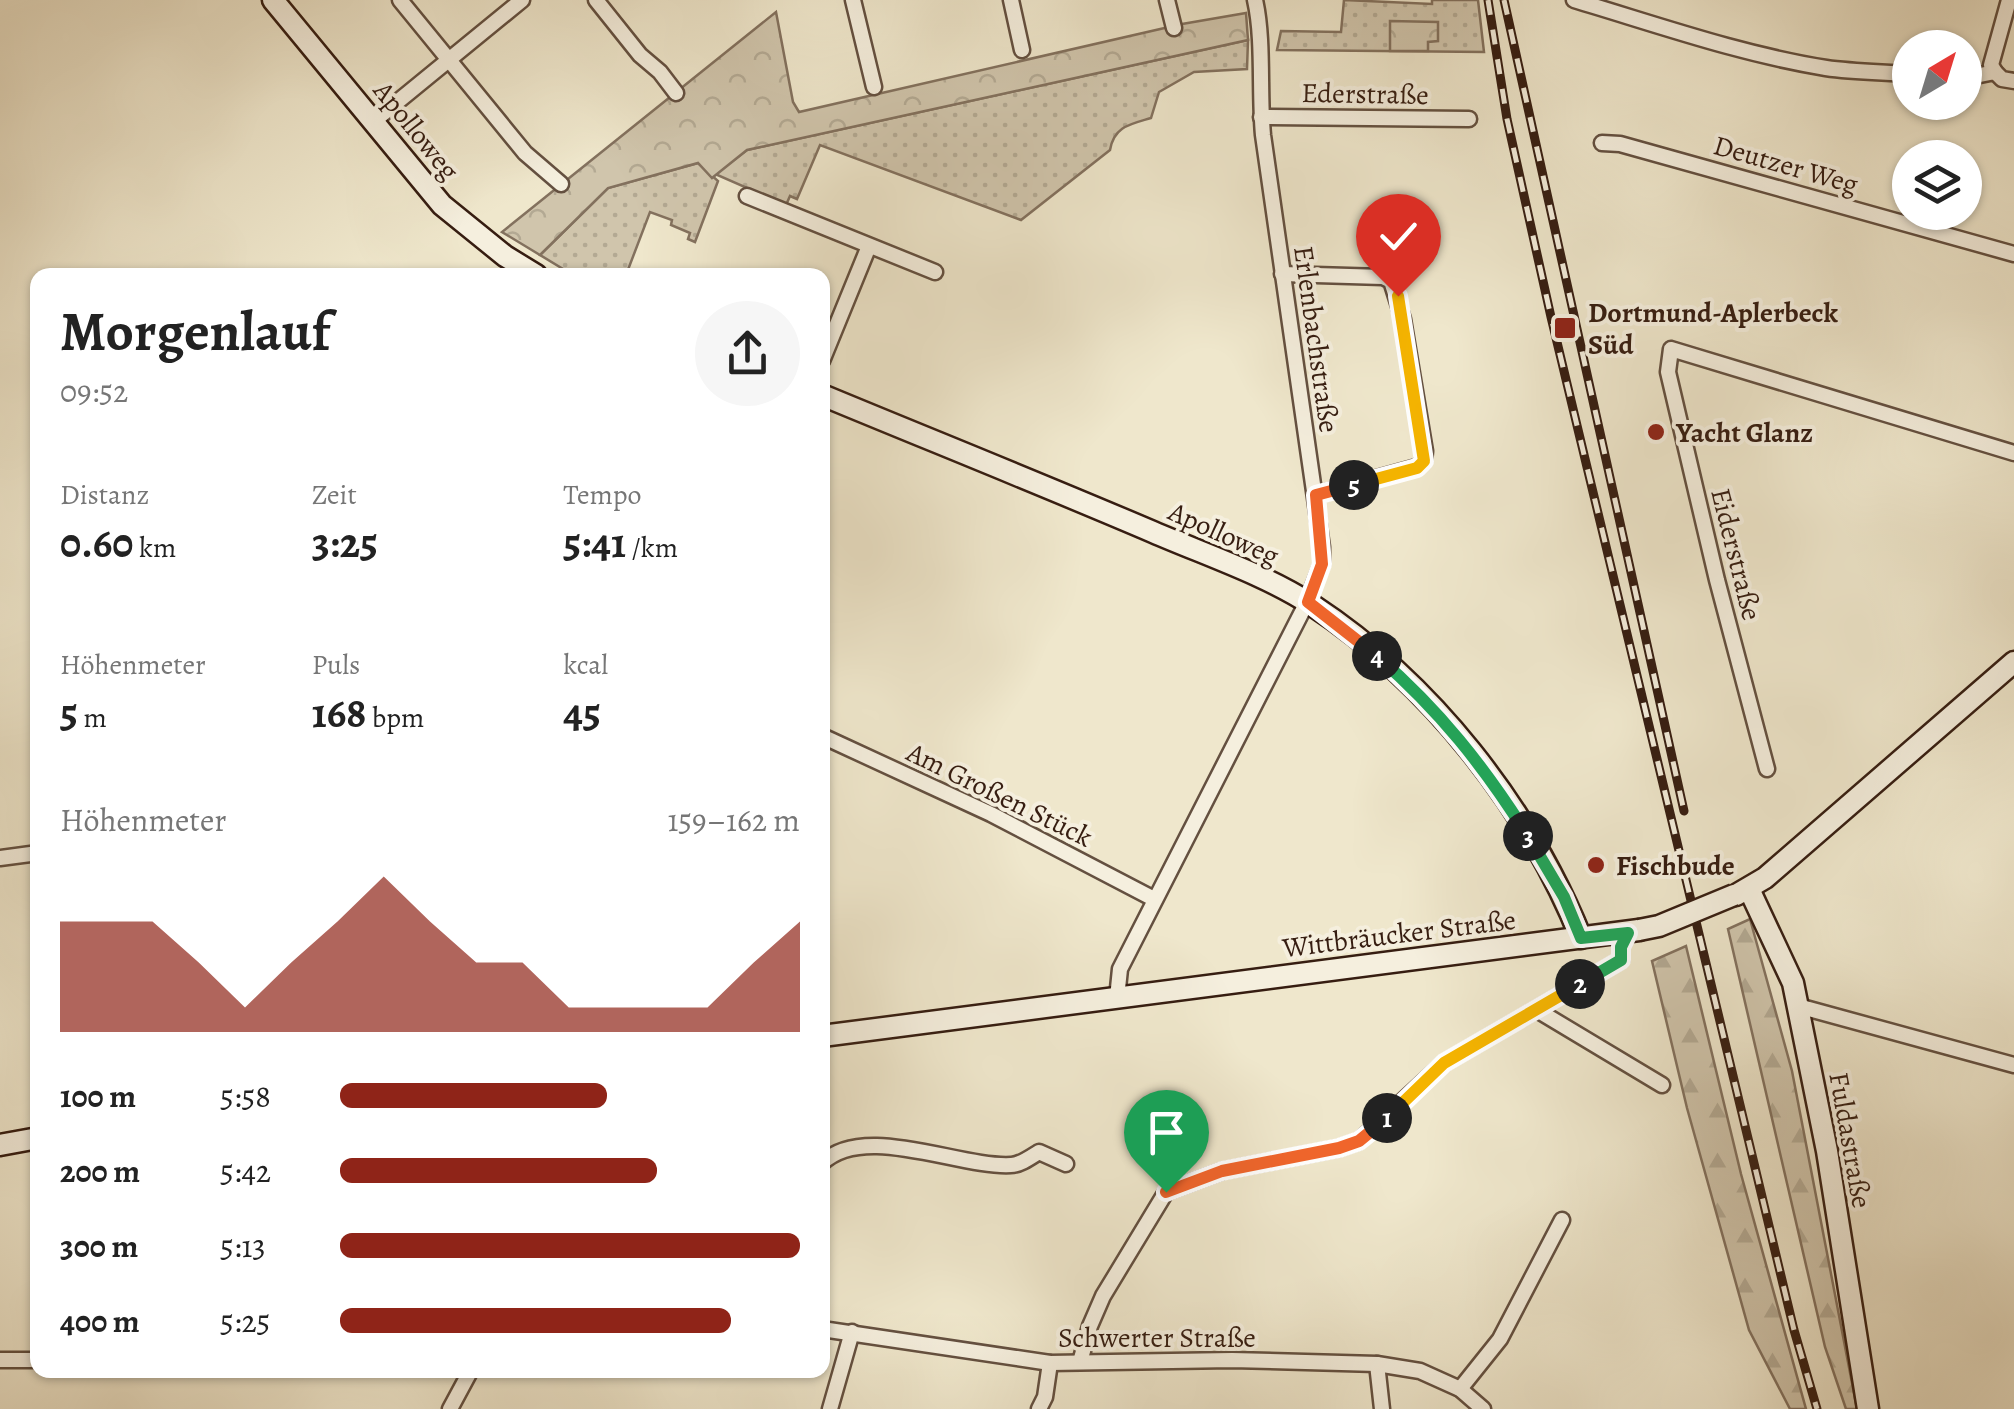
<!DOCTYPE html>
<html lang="de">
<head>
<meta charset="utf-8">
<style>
  body { margin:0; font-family:Alegreya,serif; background:#f6f6f6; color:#222; height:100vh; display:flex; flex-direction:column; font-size:38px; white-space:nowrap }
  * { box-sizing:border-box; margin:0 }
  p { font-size:32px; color:#767676 }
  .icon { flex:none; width:55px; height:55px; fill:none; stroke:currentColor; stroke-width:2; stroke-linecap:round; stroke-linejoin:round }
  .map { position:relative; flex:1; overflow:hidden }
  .panel { position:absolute; left:30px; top:268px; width:800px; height:1110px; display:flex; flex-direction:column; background:#fff; border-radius:20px; box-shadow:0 2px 8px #0004 }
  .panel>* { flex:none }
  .needle { width:65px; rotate:38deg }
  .tools { position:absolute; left:1892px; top:30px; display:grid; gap:20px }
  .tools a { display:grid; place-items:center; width:90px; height:90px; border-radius:50%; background:#fff; box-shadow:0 2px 8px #0004; font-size:50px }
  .pin { position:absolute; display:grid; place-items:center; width:85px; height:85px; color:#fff; margin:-102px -42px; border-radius:50% 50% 50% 0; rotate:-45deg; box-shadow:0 0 10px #0007 }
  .pin .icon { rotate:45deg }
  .km { position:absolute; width:50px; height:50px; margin:-25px; border-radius:50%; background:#222; color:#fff; font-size:28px; line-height:50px; text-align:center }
  .round { display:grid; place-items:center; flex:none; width:105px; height:105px; border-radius:52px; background:#f6f6f6 }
  .summary { display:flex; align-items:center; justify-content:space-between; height:170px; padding:0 30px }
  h1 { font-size:55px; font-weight:600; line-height:75px }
  .figures { display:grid; grid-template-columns:repeat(3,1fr); gap:15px; height:170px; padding:10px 30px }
  .figures div { display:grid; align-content:center }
  .figures b { font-size:42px; font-weight:600 }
  .figures small { font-size:28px; font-weight:400 }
  .figures p { font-size:28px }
  .chart { height:280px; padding:20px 30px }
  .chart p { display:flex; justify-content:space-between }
  .chart svg { width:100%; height:180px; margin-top:10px; fill:#8f2418; opacity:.7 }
  ul { padding:0 30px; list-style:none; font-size:32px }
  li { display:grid; grid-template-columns:160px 120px 1fr; align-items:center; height:75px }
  li i { height:25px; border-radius:12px; background:#8f2418 }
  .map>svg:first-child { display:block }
  .grass { fill:url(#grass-dots); stroke:#83715e; stroke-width:2.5 }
  .forest { fill:url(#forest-firs); stroke:#83715e; stroke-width:2.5 }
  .park { fill:url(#park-crowns); stroke:#83715e; stroke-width:2.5 }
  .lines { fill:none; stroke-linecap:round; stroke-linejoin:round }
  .street-casing { stroke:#645040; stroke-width:19 }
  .secondary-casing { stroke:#361d11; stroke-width:25 }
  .street { stroke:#f5efde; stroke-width:14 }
  .secondary { stroke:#f5efde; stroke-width:20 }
  .rail-casing { stroke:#361d11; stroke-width:9 }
  .rail { stroke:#f5efde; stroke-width:5; stroke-dasharray:15; stroke-linecap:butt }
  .secondary-bridge-casing { stroke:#361d11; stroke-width:25; stroke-linecap:butt }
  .secondary-bridge { stroke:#f5efde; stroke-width:20 }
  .split-1-casing { stroke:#fff; stroke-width:20 }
  .split-2-casing { stroke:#fff; stroke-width:20 }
  .split-3-casing { stroke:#fff; stroke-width:20 }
  .split-4-casing { stroke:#fff; stroke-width:20 }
  .split-5-casing { stroke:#fff; stroke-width:20 }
  .split-6-casing { stroke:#fff; stroke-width:20 }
  .split-1 { stroke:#f0652b; stroke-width:12 }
  .split-2 { stroke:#f5b400; stroke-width:12 }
  .split-3 { stroke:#22a559; stroke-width:12 }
  .split-4 { stroke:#22a559; stroke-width:12 }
  .split-5 { stroke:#f0652b; stroke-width:12 }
  .split-6 { stroke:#f5b400; stroke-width:12 }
  .poi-dot { fill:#8f2418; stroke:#f5efde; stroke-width:4 }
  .labels { text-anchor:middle; stroke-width:8; stroke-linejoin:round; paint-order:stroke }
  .street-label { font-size:28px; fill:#361d11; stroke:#f5efde }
  .poi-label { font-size:28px; font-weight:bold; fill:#361d11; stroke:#f5efde; text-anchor:start }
</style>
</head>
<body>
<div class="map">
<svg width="2014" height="1409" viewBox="0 0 2014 1409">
  <defs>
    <pattern id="grass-dots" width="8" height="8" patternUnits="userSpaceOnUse" patternTransform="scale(2.5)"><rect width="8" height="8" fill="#d0c5ac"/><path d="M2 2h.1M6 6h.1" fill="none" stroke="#b3a993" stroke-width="1.8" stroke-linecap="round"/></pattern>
    <pattern id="forest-firs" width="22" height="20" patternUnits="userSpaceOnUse" patternTransform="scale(2.5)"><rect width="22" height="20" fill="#d0c5ac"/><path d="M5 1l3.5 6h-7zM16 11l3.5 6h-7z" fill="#b3a993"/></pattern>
    <pattern id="park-crowns" width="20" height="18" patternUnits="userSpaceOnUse" patternTransform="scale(2.5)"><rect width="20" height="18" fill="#d0c5ac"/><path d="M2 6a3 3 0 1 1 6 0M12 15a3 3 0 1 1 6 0" fill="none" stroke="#b3a993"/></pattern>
  </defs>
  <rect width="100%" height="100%" fill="#efe7cc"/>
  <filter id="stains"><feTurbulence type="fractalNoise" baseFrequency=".002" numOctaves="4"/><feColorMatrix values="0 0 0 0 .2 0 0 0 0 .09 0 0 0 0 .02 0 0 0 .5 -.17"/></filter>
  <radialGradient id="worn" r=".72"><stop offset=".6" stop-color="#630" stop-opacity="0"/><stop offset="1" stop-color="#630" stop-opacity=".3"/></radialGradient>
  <g class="grass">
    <polygon points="1344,0 1432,4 1432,0 1478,0 1484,52 1277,50 1281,31 1341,32"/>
    <path d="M1248,40L1247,69L1194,72L1159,92L1151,118C1131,124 1114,126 1110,150L1021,220L820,145L797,199L790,196L786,205L715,174L747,150Z"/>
    <polygon points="698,163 718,181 695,242 688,239 690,233 671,225 672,220 650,212 626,275 573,275 540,255 608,188"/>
  </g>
  <g class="forest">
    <polygon points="1750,919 1792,1071 1857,1409 1846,1409 1825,1347 1728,929"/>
    <polygon points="1686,946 1741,1174 1806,1409 1790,1409 1749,1330 1687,1108 1652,961"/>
  </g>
  <g class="park">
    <polygon points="776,12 793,102 799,112 1182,24 1246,13 1248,40 747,150 712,178 698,163 608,188 540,255 502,232"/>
    <polygon points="1390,21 1438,22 1438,41 1428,42 1428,51 1390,51"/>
  </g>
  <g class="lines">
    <g class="street-casing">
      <g id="street">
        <polyline points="400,0 525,153 561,184"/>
        <polyline points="596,0 640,55 660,72 676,93"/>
        <polyline points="853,0 874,87"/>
        <polyline points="1011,0 1022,50"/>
        <polyline points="1167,0 1174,28"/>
        <path d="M1574,0C1658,25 1740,54 1826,68C1853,72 1882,72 1910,74"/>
        <polyline points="1995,72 1991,65 2009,0"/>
        <polyline points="1965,78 1995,72 2002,79 2014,81"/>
        <polyline points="1261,117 1469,119"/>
        <polyline points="374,121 522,0"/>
        <polyline points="1602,143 1620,144 2014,254"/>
        <polyline points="747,196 935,272"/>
        <polyline points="1282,274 1383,277 1391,281 1403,319 1425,451 1424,461 1417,467 1316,495"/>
        <polyline points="822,361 869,246"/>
        <polyline points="822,736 991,814 1154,899"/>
        <polyline points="1767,769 1717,580 1668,372 1671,349 2014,453"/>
        <polyline points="0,858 38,853"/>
        <path d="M1117,998L1120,969L1307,602L1322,564V547L1263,135C1259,92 1264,40 1255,0"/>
        <polyline points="1798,1006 2014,1065"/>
        <polyline points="1537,1010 1662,1085"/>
        <path d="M822,1163C864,1122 959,1168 1011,1165C1020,1165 1031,1157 1039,1152L1066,1164"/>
        <polyline points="822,1329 1050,1363 1232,1360 1377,1364 1420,1371 1460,1389 1483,1409"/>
        <polyline points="0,1360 38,1360"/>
        <polyline points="1080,1362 1090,1326 1103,1296 1166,1192 1222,1171 1339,1148 1359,1141 1444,1063 1621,960 1621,947 1627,933"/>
        <polyline points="1377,1364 1382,1409"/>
        <polyline points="1460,1389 1500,1339 1562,1220"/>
        <polyline points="450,1409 471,1370"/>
        <polyline points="830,1409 852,1332"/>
        <polyline points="1039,1409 1045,1397 1050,1363"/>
      </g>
    </g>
    <g class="secondary-casing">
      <g id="secondary">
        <polyline points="273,0 442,205 505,256 536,275"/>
        <path d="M822,395C933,441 1043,485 1153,532C1206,555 1264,574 1312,605C1431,683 1528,807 1581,938"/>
        <polyline points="1749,889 1793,983 1827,1151 1868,1409"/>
        <polyline points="1736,895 1765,878 2014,662"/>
        <polyline points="822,1036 1639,930"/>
        <polyline points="0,1145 38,1138"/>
      </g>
    </g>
    <use href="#street" class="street"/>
    <use href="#secondary" class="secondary"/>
    <g class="rail-casing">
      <g id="rail">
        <polyline points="1488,0 1507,119 1551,317 1794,1330 1817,1409"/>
        <polyline points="1504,0 1684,811"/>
      </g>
    </g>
    <use href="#rail" class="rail"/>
    <g class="secondary-bridge-casing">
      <polyline id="secondary-bridge" points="1639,930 1659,926 1734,895"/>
    </g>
    <use href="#secondary-bridge" class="secondary-bridge"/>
  </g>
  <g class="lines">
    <g class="split-1-casing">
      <polyline id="split-1" points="1166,1192 1222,1171 1339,1148 1359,1141 1387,1118"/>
    </g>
    <g class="split-2-casing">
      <polyline id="split-2" points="1387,1118 1444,1063 1580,984"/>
    </g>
    <g class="split-3-casing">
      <polyline id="split-3" points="1528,836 1564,897 1581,938 1628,933 1621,947 1621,960 1580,984"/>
    </g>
    <g class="split-4-casing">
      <path id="split-4" d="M1377,656C1440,711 1483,765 1528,836"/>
    </g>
    <g class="split-5-casing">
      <polyline id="split-5" points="1354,485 1316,495 1322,564 1308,602 1377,656"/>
    </g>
    <g class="split-6-casing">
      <polyline id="split-6" points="1354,485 1417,468 1424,461 1398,296"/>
    </g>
    <use href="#split-1" class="split-1"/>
    <use href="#split-2" class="split-2"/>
    <use href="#split-3" class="split-3"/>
    <use href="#split-4" class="split-4"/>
    <use href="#split-5" class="split-5"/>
    <use href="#split-6" class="split-6"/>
  </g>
  <g class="poi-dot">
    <rect x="1553" y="316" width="24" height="24" rx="5"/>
    <circle cx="1656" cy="432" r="10"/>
    <circle cx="1596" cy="865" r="10"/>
  </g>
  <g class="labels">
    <g class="street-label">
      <text transform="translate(1365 93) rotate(1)" y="10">Ederstraße</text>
      <text transform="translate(417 130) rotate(51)" y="10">Apolloweg</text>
      <text transform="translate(1786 164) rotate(16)" y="10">Deutzer Weg</text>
      <text transform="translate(1317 339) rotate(82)" y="10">Erlenbachstraße</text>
      <text transform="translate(1224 533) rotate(24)" y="10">Apolloweg</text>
      <text transform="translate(1737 554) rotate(76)" y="10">Eiderstraße</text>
      <text transform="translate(1000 794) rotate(26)" y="10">Am Großen Stück</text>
      <text transform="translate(1399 933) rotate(-7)" y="10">Wittbräucker Straße</text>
      <text transform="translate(1851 1140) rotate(80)" y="10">Fuldastraße</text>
      <text x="1157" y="1347">Schwerter Straße</text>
    </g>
    <g class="poi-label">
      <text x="1588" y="322">Dortmund-Aplerbeck<tspan x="1588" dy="32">Süd</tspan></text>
      <text x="1676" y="442">Yacht Glanz</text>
      <text x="1616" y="875">Fischbude</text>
    </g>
  </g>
  <rect width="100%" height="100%" filter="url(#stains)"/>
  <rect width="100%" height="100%" fill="url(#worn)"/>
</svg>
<div class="tools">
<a><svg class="needle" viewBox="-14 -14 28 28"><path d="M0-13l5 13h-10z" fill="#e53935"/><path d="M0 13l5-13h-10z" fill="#767676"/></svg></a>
<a><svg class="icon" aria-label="layers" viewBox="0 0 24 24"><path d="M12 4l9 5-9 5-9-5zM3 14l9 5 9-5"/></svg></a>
</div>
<div class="pin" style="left:1166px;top:1192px;background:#1e9e55"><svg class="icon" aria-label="arrive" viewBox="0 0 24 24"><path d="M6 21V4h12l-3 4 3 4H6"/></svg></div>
<div class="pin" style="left:1398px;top:296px;background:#d93025"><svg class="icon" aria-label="check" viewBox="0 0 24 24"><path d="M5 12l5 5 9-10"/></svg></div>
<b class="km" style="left:1387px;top:1118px">1</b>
<b class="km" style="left:1580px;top:984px">2</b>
<b class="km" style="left:1528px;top:836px">3</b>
<b class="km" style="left:1377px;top:656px">4</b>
<b class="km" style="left:1354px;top:485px">5</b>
<section class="panel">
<div class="summary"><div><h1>Morgenlauf</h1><p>09:52</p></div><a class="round"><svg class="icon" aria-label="share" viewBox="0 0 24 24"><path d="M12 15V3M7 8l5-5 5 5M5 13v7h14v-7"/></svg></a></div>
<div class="figures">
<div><p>Distanz</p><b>0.60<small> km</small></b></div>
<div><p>Zeit</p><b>3:25</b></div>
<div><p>Tempo</p><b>5:41<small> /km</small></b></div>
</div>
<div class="figures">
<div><p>Höhenmeter</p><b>5<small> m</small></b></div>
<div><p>Puls</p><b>168<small> bpm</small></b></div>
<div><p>kcal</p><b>45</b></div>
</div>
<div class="chart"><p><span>Höhenmeter</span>159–162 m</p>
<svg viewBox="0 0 160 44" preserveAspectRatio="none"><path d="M0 44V17L10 17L20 17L30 27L40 38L50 27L60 17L70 6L80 17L90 27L100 27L110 38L120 38L130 38L140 38L150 27L160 17V44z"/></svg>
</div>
<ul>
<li><b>100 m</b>5:58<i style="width:58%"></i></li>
<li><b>200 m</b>5:42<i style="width:69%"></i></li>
<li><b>300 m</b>5:13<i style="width:100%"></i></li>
<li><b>400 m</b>5:25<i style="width:85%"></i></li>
</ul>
</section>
</div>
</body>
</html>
